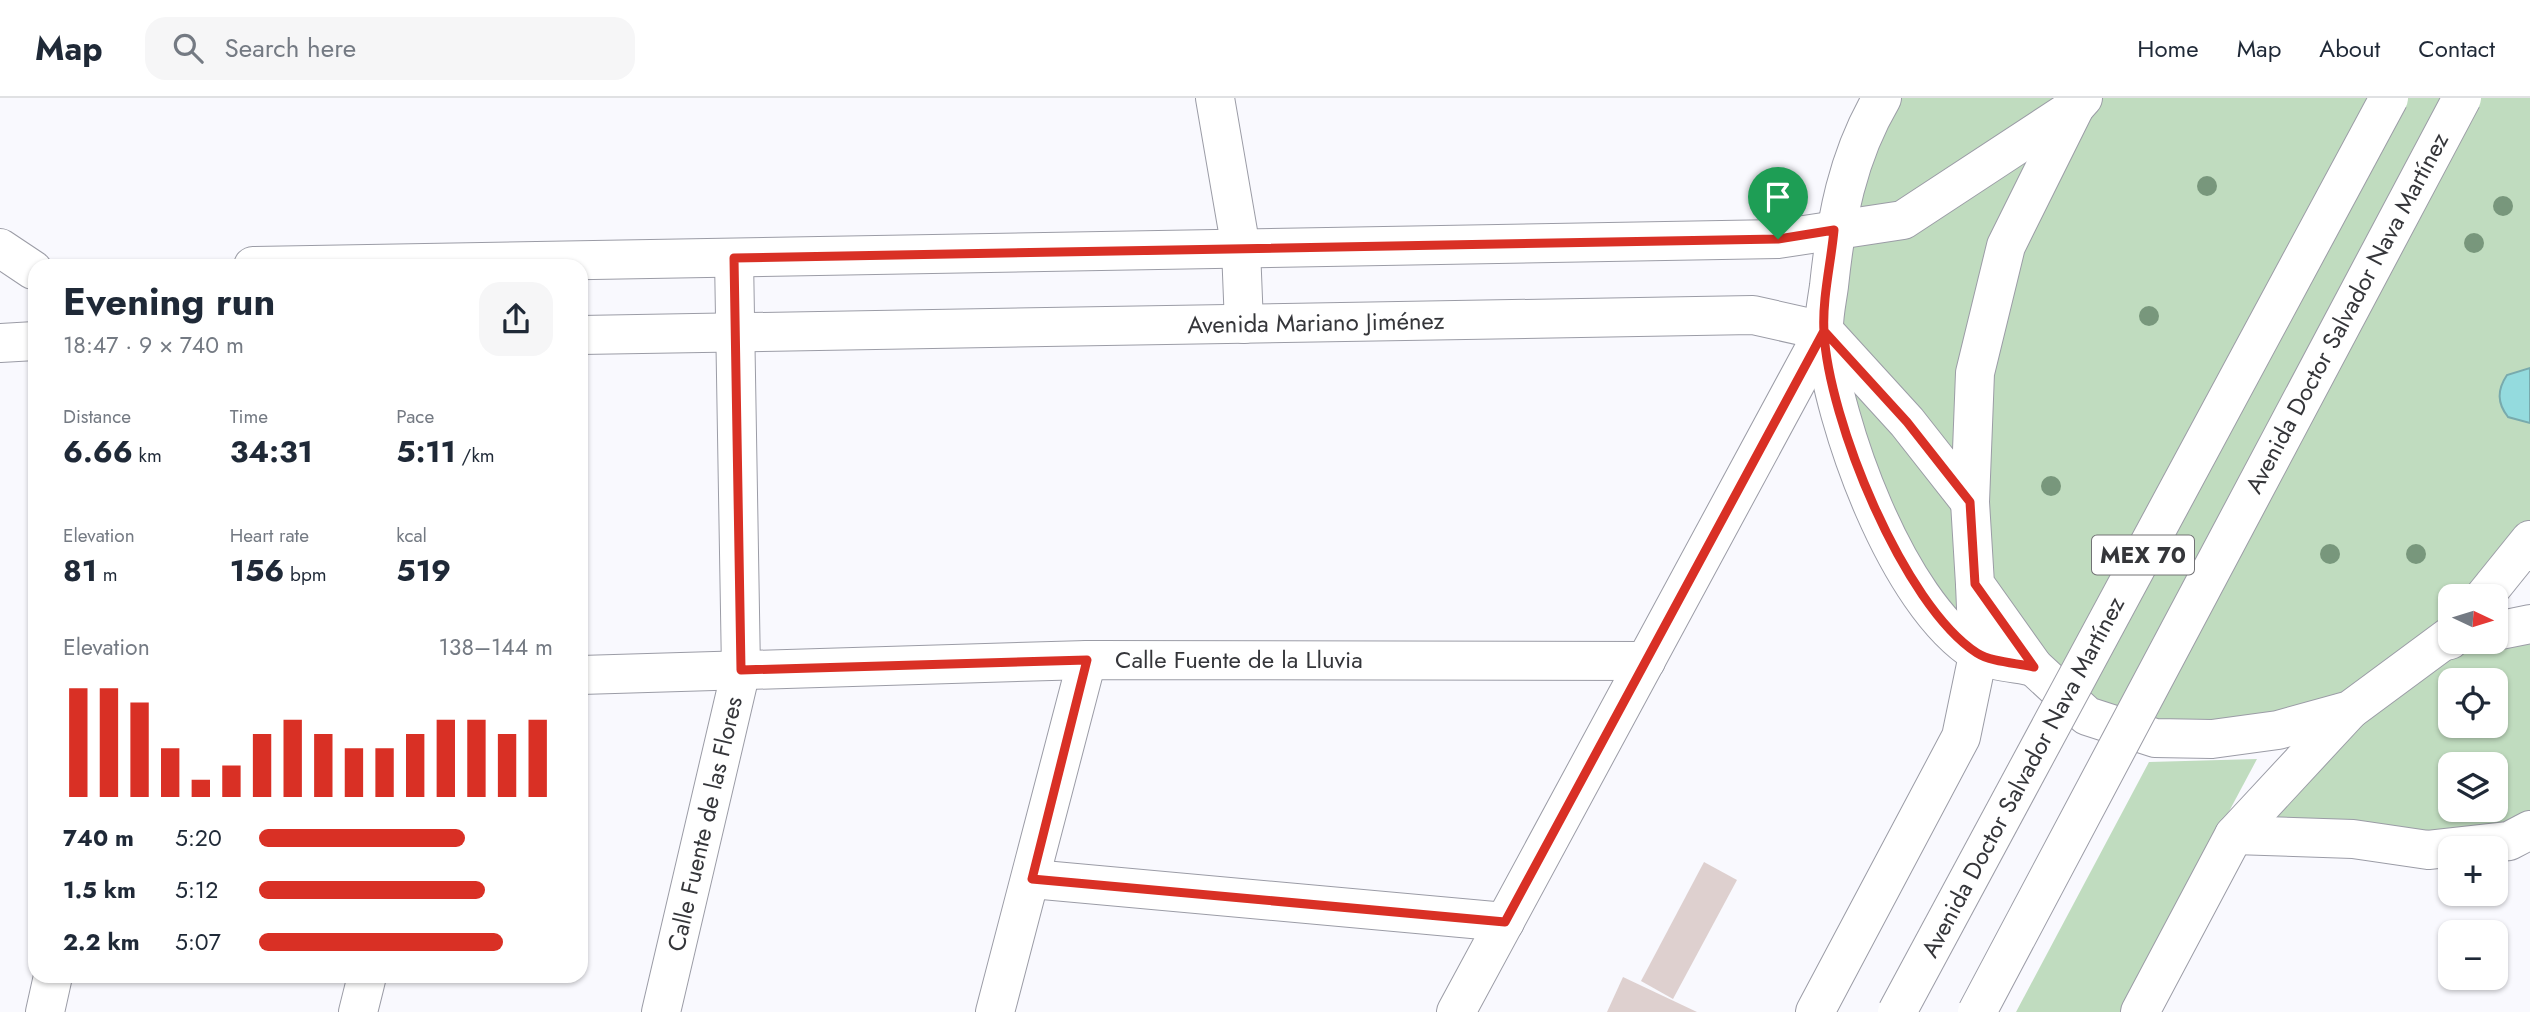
<!DOCTYPE html>
<html lang="en">
<head>
<meta charset="utf-8">
<style>
  body { margin:0; font-family:Jost,sans-serif; background:#f6f6f7; color:#1f2937; height:100vh; display:flex; flex-direction:column; font-size:26px; white-space:nowrap }
  * { box-sizing:border-box; margin:0 }
  p { font-size:23px; color:#747a83 }
  .icon { flex:none; width:38px; height:38px; fill:none; stroke:currentColor; stroke-width:2; stroke-linecap:round; stroke-linejoin:round }
  .map { position:relative; flex:1; overflow:hidden }
  .sheet { position:absolute; left:28px; top:161px; width:560px; height:724px; display:flex; flex-direction:column; background:#fff; border-radius:21px; box-shadow:0 2px 5px #0004 }
  .sheet>* { flex:none }
  .needle { width:46px; rotate:94deg }
  .tools { position:absolute; left:2438px; top:486px; display:grid; gap:14px }
  .tools a { display:grid; place-items:center; width:70px; height:70px; border-radius:14px; background:#fff; box-shadow:0 2px 5px #0004; font-size:35px }
  .pin { position:absolute; display:grid; place-items:center; width:60px; height:60px; color:#fff; margin:-72px -30px; border-radius:50% 50% 50% 0; rotate:-45deg; box-shadow:0 0 7px #0007 }
  .pin .icon { rotate:45deg }
  .round { display:grid; place-items:center; flex:none; width:74px; height:74px; border-radius:21px; background:#f6f6f7 }
  .headline { display:flex; align-items:center; justify-content:space-between; height:119px; padding:0 35px }
  h1 { font-size:38px; font-weight:700; line-height:52px }
  .figures { display:grid; grid-template-columns:repeat(3,1fr); gap:10px; height:119px; padding:7px 35px }
  .figures div { display:grid; align-content:center }
  .figures b { font-size:30px; font-weight:700 }
  .figures small { font-size:19px; font-weight:400 }
  .figures p { font-size:19px }
  .chart { height:196px; padding:14px 35px }
  .chart p { display:flex; justify-content:space-between }
  .chart svg { width:100%; height:126px; margin-top:7px; stroke:#d93025; stroke-width:6 }
  ul { padding:0 35px; list-style:none; font-size:23px }
  li { display:grid; grid-template-columns:112px 84px 1fr; align-items:center; height:52px }
  li i { height:18px; border-radius:9px; background:#d93025 }
  header { display:flex; align-items:center; gap:42px; box-sizing:border-box; height:98px; padding:0 35px; background:#fff; border-bottom:2px solid #e0e1e3 }
  header strong { font-size:33px }
  nav { display:flex; gap:38px; margin-inline-start:auto; font-size:24px }
  .search { width:490px; height:63px; background:#f6f6f7; display:flex; align-items:center; gap:18px; box-sizing:border-box; padding:0 24px; border-radius:21px; color:#747a83; font-size:26px }
  .map>svg:first-child { display:block }
  .green { fill:#c0dcbf; fill-rule:evenodd }
  .water { fill:#94dbde; stroke:#78aaad; stroke-width:2 }
  .building { fill:#ded0cf }
  .lines { fill:none; stroke-linecap:round; stroke-linejoin:round }
  .minor-casing { stroke:#9b9ca6; stroke-width:40 }
  .tertiary-casing { stroke:#9b9ca6; stroke-width:40 }
  .secondary-casing { stroke:#9b9ca6; stroke-width:40 }
  .primary-casing { stroke:#9b9ca6; stroke-width:40 }
  .minor { stroke:#fff; stroke-width:38 }
  .tertiary { stroke:#fff; stroke-width:38 }
  .secondary { stroke:#fff; stroke-width:38 }
  .primary { stroke:#fff; stroke-width:38 }
  .motorway-bridge-casing { stroke:#9b9ca6; stroke-width:40; stroke-linecap:butt }
  .motorway-bridge { stroke:#fff; stroke-width:38 }
  .tree { fill:#78977c }
  .route-casing { stroke:#fff; stroke-width:14 }
  .route { stroke:#d93025; stroke-width:9 }
  .labels { text-anchor:middle; stroke-width:5; stroke-linejoin:round; paint-order:stroke }
  .shield { fill:#fff; stroke:#727275; stroke-width:2 }
  .shield-label { font-size:23px; font-weight:bold; fill:#35363a }
  .street-label { font-size:24px; fill:#35363a; stroke:#fff }
</style>
</head>
<body>
<header>
<strong>Map</strong>
<div class="search"><svg class="icon" aria-label="search" viewBox="0 0 24 24"><circle cx="10" cy="10" r="6"/><path d="M15 15l6 6"/></svg>Search here</div>
<nav><a>Home</a><a>Map</a><a>About</a><a>Contact</a></nav>
</header>
<div class="map">
<svg width="2530" height="914" viewBox="0 0 2530 914">
  <rect width="100%" height="100%" fill="#f9f9fe"/>
  <g class="green">
    <polygon points="1882,0 2080,0 1975,275 1978,557 1938,521 1841,324 1834,132"/>
    <path d="M2087,0H2530V439L2482,499H2450V544H2496L2530,527V732L2234,737L2349,612L2278,631L2088,617L1977,485L1972,404L2008,147ZM2450,583H2496V628H2450ZM2450,667H2496V712H2450Z"/>
    <polygon points="2257,661 2122,914 2016,914 2149,664"/>
  </g>
  <path class="water" d="M2530,270V325L2508,319C2497,305 2497,292 2507,277Z"/>
  <g class="building">
    <polygon points="1704,764 1737,782 1673,901 1641,883"/>
    <polygon points="1623,879 1697,914 1607,914"/>
  </g>
  <g class="lines">
    <g class="minor-casing">
      <g id="minor">
        <polyline points="1215,0 1241,151 1244,226"/>
        <path d="M1882,0C1847,59 1836,121 1829,188C1827,203 1823,220 1824,235C1833,326 1897,505 1977,555C1991,564 2017,565 2034,569"/>
        <polyline points="581,577 1087,562 1646,563"/>
        <polyline points="2234,737 2353,741 2428,752 2509,743 2530,732"/>
        <polyline points="1032,781 1505,824"/>
        <polyline points="45,914 53,878"/>
        <polyline points="358,914 367,878"/>
        <polyline points="661,914 741,572 734,160"/>
        <polyline points="995,914 1087,562"/>
        <polyline points="1456,914 1824,233"/>
      </g>
    </g>
    <g class="tertiary-casing">
      <g id="tertiary">
        <polyline points="0,150 33,172"/>
        <polyline points="253,168 1778,141 1903,122 2075,9"/>
        <polyline points="581,237 1753,217 1824,233 1907,324 1970,404"/>
        <polyline points="0,245 35,243"/>
      </g>
    </g>
    <g class="secondary-casing">
      <g id="secondary">
        <polyline points="2083,0 2075,9 2006,148 1975,275 1970,404 1975,486 2034,569 2087,618 2155,640 2212,641 2278,632 2350,612 2450,538"/>
        <polyline points="2484,499 2530,442"/>
        <polyline points="1815,914 1961,639 1978,557 1975,486"/>
        <polyline points="2140,914 2234,737 2350,612"/>
      </g>
    </g>
    <g class="primary-casing">
      <g id="primary">
        <polyline points="2496,533 2530,526"/>
        <polyline points="2445,543 2450,542"/>
      </g>
    </g>
    <use href="#minor" class="minor"/>
    <use href="#tertiary" class="tertiary"/>
    <use href="#secondary" class="secondary"/>
    <use href="#primary" class="primary"/>
    <g class="motorway-bridge-casing">
      <g id="motorway-bridge">
        <polyline points="1897,914 2389,0"/>
        <polyline points="1977,914 2462,0"/>
      </g>
    </g>
    <use href="#motorway-bridge" class="motorway-bridge"/>
  </g>
  <g class="tree">
    <circle cx="2207" cy="88" r="10"/>
    <circle cx="2503" cy="108" r="10"/>
    <circle cx="2474" cy="145" r="10"/>
    <circle cx="2149" cy="218" r="10"/>
    <circle cx="2051" cy="388" r="10"/>
    <circle cx="2330" cy="456" r="10"/>
    <circle cx="2416" cy="456" r="10"/>
  </g>
  <g class="lines">
    <g class="route-casing">
      <path id="route" d="M1778,141L734,160L741,572L1087,562L1032,781L1505,824L1824,233L1907,324L1970,404L1975,486L2034,569C2017,565 1991,564 1977,555C1903,507 1828,320 1824,234C1822,201 1831,165 1834,132L1778,141"/>
    </g>
    <use href="#route" class="route"/>
  </g>
  <g class="labels">
    <rect class="shield" x="2092" y="437.5" width="102" height="39" rx="5"/>
    <g class="shield-label">
      <text x="2143" y="465">MEX 70</text>
    </g>
    <g class="street-label">
      <text transform="translate(2347 215) rotate(-62)" y="8">Avenida Doctor Salvador Nava Martínez</text>
      <text transform="translate(1316 225) rotate(-1)" y="8">Avenida Mariano Jiménez</text>
      <text x="1239" y="570">Calle Fuente de la Lluvia</text>
      <text transform="translate(2023 679) rotate(-62)" y="8">Avenida Doctor Salvador Nava Martínez</text>
      <text transform="translate(705 726) rotate(-77)" y="8">Calle Fuente de las Flores</text>
    </g>
  </g>
</svg>
<div class="tools">
<a><svg class="needle" viewBox="-14 -14 28 28"><path d="M0-13l5 13h-10z" fill="#e53935"/><path d="M0 13l5-13h-10z" fill="#747a83"/></svg></a>
<a><svg class="icon" aria-label="locate" viewBox="0 0 24 24"><circle cx="12" cy="12" r="6"/><path d="M12 2v4M12 18v4M2 12h4M18 12h4"/></svg></a>
<a><svg class="icon" aria-label="layers" viewBox="0 0 24 24"><path d="M12 4l9 5-9 5-9-5zM3 14l9 5 9-5"/></svg></a>
<a>+</a>
<a>−</a>
</div>
<div class="pin" style="left:1778px;top:141px;background:#1e9e55"><svg class="icon" aria-label="arrive" viewBox="0 0 24 24"><path d="M6 21V4h12l-3 4 3 4H6"/></svg></div>
<section class="sheet">
<div class="headline"><div><h1>Evening run</h1><p>18:47 · 9 × 740 m</p></div><a class="round"><svg class="icon" aria-label="share" viewBox="0 0 24 24"><path d="M12 15V3M7 8l5-5 5 5M5 13v7h14v-7"/></svg></a></div>
<div class="figures">
<div><p>Distance</p><b>6.66<small> km</small></b></div>
<div><p>Time</p><b>34:31</b></div>
<div><p>Pace</p><b>5:11<small> /km</small></b></div>
</div>
<div class="figures">
<div><p>Elevation</p><b>81<small> m</small></b></div>
<div><p>Heart rate</p><b>156<small> bpm</small></b></div>
<div><p>kcal</p><b>519</b></div>
</div>
<div class="chart"><p><span>Elevation</span>138–144 m</p>
<svg viewBox="0 0 160 44" preserveAspectRatio="none"><path d="M5 44V6M15 44V6M25 44V11M35 44V27M45 44V38M55 44V33M65 44V22M75 44V17M85 44V22M95 44V27M105 44V27M115 44V22M125 44V17M135 44V17M145 44V22M155 44V17"/></svg>
</div>
<ul>
<li><b>740 m</b>5:20<i style="width:70%"></i></li>
<li><b>1.5 km</b>5:12<i style="width:77%"></i></li>
<li><b>2.2 km</b>5:07<i style="width:83%"></i></li>
</ul>
</section>
</div>
</body>
</html>
